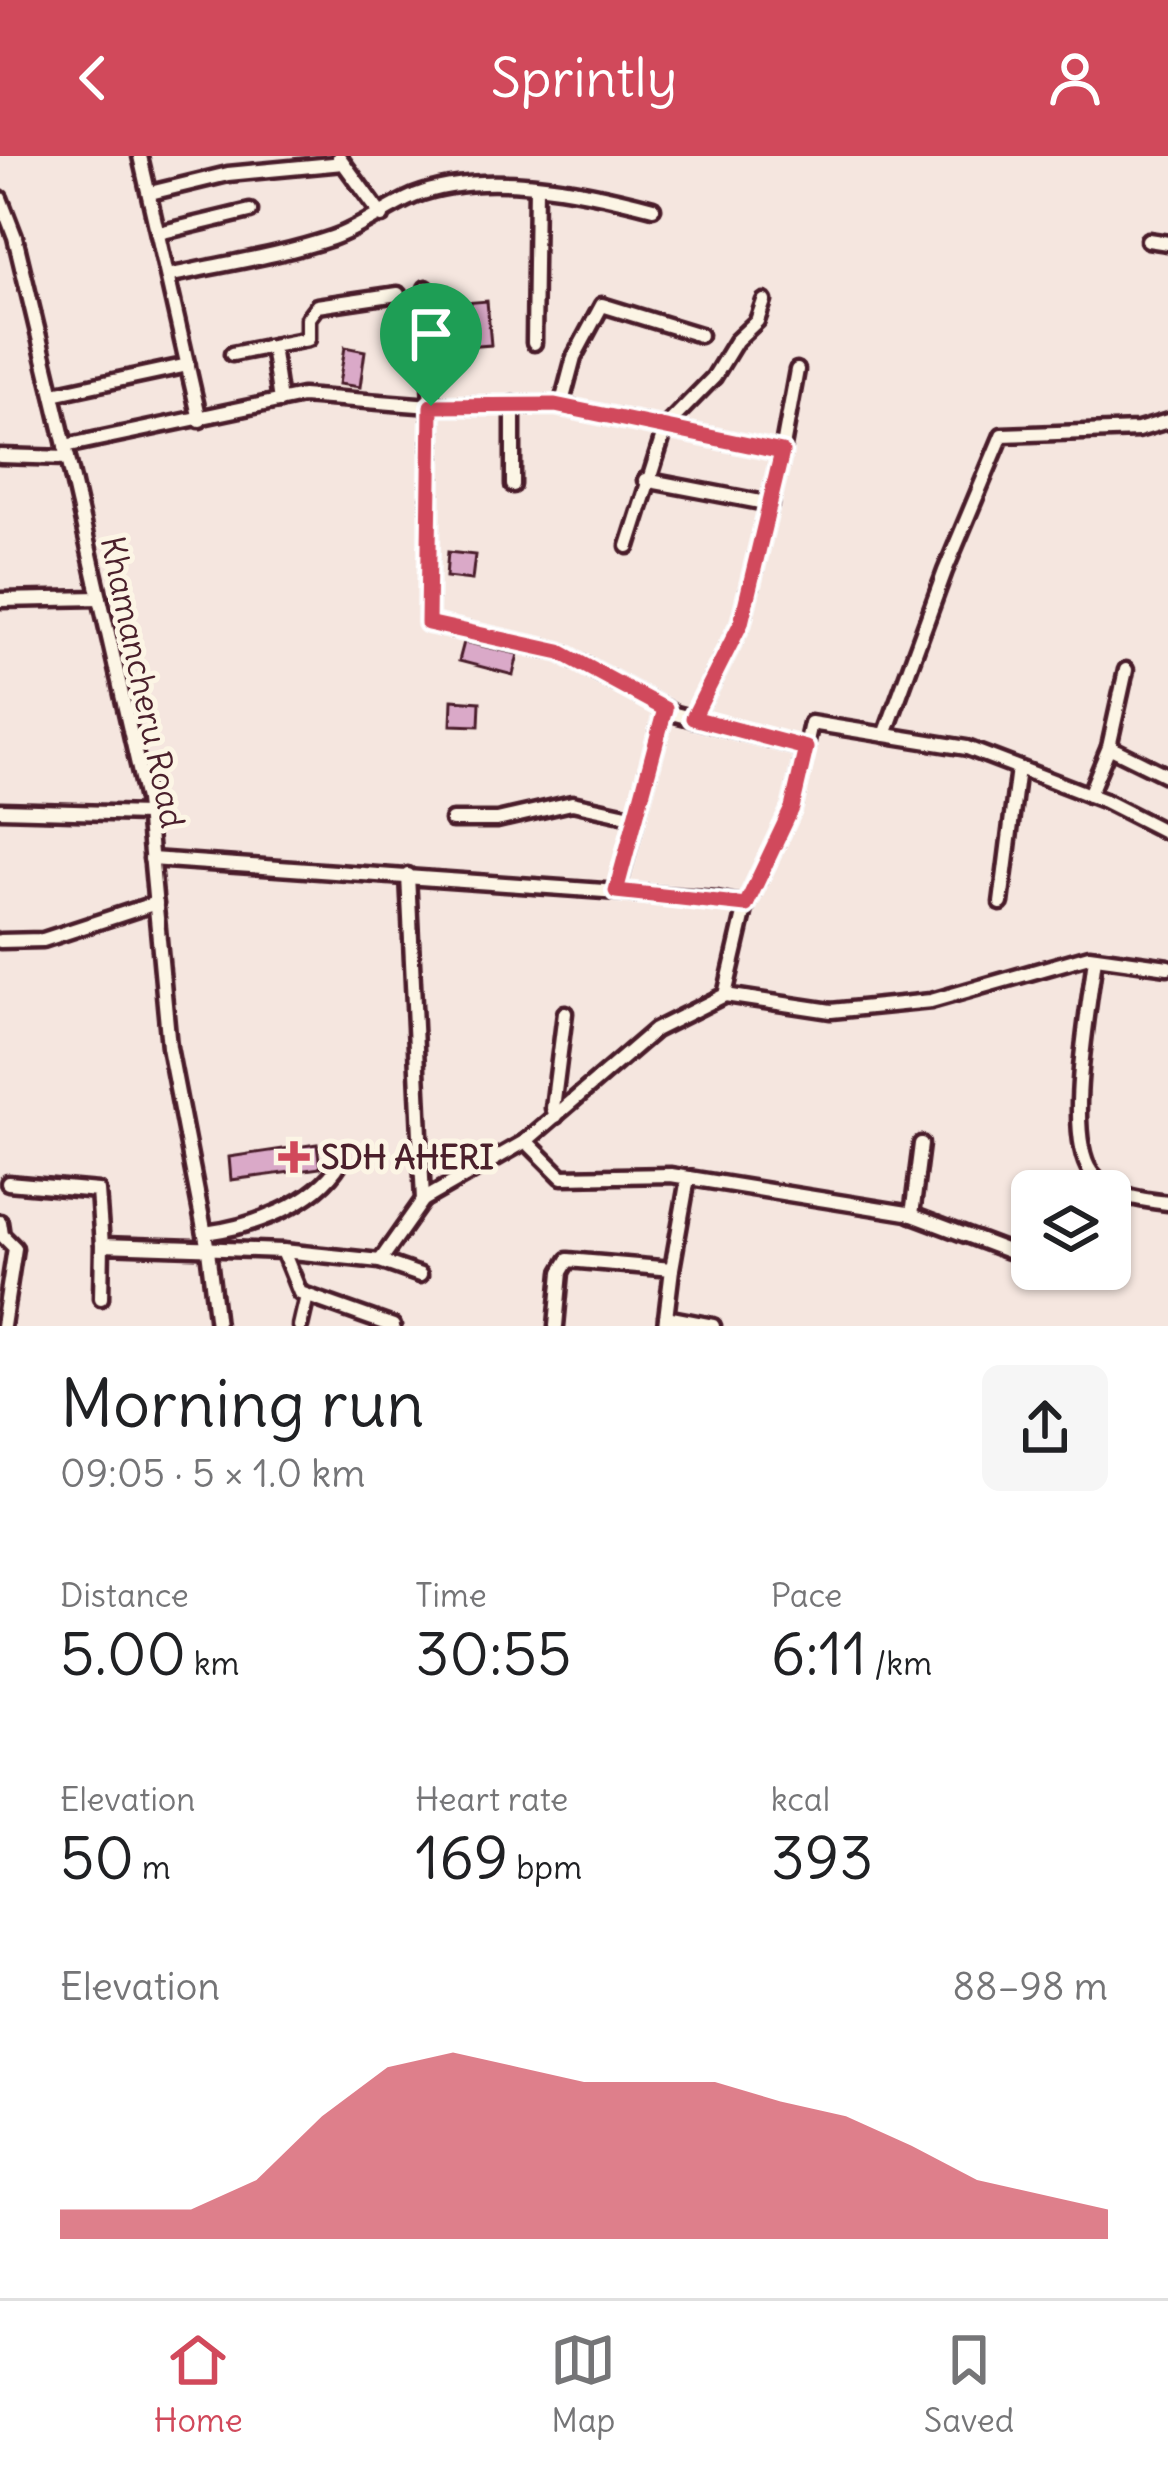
<!DOCTYPE html>
<html lang="en">
<head>
<meta charset="utf-8">
<style>
  body { margin:0; font-family:Delius,sans-serif; background:#f6f6f6; color:#202124; height:100vh; display:flex; flex-direction:column; font-size:45px; white-space:nowrap }
  * { box-sizing:border-box; margin:0 }
  p { font-size:39px; color:#757577 }
  .icon { flex:none; width:66px; height:66px; fill:none; stroke:currentColor; stroke-width:2; stroke-linecap:round; stroke-linejoin:round }
  .map { position:relative; height:1170px; overflow:hidden }
  .sheet { display:flex; flex-direction:column; background:#fff; flex:1 }
  .sheet>* { flex:none }
  .tools { position:absolute; left:1011px; top:1014px; display:grid; gap:24px }
  .tools a { display:grid; place-items:center; width:120px; height:120px; border-radius:18px; background:#fff; box-shadow:0 3px 9px #0004; font-size:60px }
  .pin { position:absolute; display:grid; place-items:center; width:102px; height:102px; color:#fff; margin:-123px -51px; border-radius:50% 50% 50% 0; rotate:-45deg; box-shadow:0 0 12px #0007 }
  .pin .icon { rotate:45deg }
  .round { display:grid; place-items:center; flex:none; width:126px; height:126px; border-radius:18px; background:#f6f6f6 }
  .headline { display:flex; align-items:center; justify-content:space-between; height:204px; padding:0 60px }
  h1 { font-size:66px; font-weight:600; line-height:90px }
  .metrics { display:grid; grid-template-columns:repeat(3,1fr); gap:18px; height:204px; padding:12px 60px }
  .metrics div { display:grid; align-content:center }
  .metrics b { font-size:60px; font-weight:600 }
  .metrics small { font-size:33px; font-weight:400 }
  .metrics p { font-size:33px }
  .chart { height:336px; padding:24px 60px }
  .chart p { display:flex; justify-content:space-between }
  .chart svg { width:100%; height:216px; margin-top:12px; fill:#d1495b; opacity:.7 }
  header { display:flex; justify-content:space-between; align-items:center; height:156px; padding:0 60px; background:#d1495b; color:#fff; font-size:54px; font-weight:600 }
  .menu { display:flex; justify-content:space-around; align-items:center; height:168px; border-top:3px solid #e0e0e0; background:#fff; font-size:33px; color:#757577 }
  .menu a { display:grid; justify-items:center; gap:6px }
  .menu .selected { color:#d1495b }
  .map>svg:first-child { display:block }
  .building { fill:#daa9c8; stroke:#4a1f2b; stroke-width:3 }
  .lines { fill:none; stroke-linecap:round; stroke-linejoin:round }
  .minor-casing { stroke:#4a1f2b; stroke-width:21 }
  .minor { stroke:#fcf5e5; stroke-width:12 }
  .route-casing { stroke:#fff; stroke-width:24 }
  .route { stroke:#d1495b; stroke-width:15 }
  .poi-dot { fill:#d1495b; stroke:#fcf5e5; stroke-width:4.5 }
  .labels { text-anchor:middle; stroke-width:10; stroke-linejoin:round; paint-order:stroke }
  .street-label { font-size:33px; fill:#4a1f2b; stroke:#fcf5e5 }
  .poi-label { font-size:33px; font-weight:bold; fill:#4a1f2b; stroke:#fcf5e5; text-anchor:start }
</style>
</head>
<body>
<header><svg class="icon" aria-label="back" viewBox="0 0 24 24"><path d="M15 5l-7 7 7 7"/></svg>Sprintly<svg class="icon" aria-label="person" viewBox="0 0 24 24"><circle cx="12" cy="8" r="4"/><path d="M4 21q1-7 8-7t8 7"/></svg></header>
<div class="map">
<svg width="1168" height="1170" viewBox="0 0 1168 1170">
  <rect width="100%" height="100%" fill="#f5e6df"/>
  <filter id="ink" filterUnits="userSpaceOnUse"><feTurbulence type="fractalNoise" baseFrequency=".00833" numOctaves="2"/><feDisplacementMap in="SourceGraphic" scale="24" xChannelSelector="R" yChannelSelector="G"/><feConvolveMatrix kernelMatrix="1 2 1 2 8 2 1 2 1" color-interpolation-filters="sRGB"/></filter>
  <g filter="url(#ink)">
    <g class="building">
      <polygon points="487,145 491,189 439,193 438,174 465,172 463,147"/>
      <polygon points="345,191 365,195 360,231 339,228"/>
      <polygon points="448,396 475,399 472,424 446,421"/>
      <polygon points="464,486 518,498 513,519 459,505"/>
      <polygon points="452,544 480,546 479,570 451,569"/>
      <polygon points="317,988 320,1012 231,1024 229,1001"/>
    </g>
    <g class="lines">
      <g class="minor-casing">
        <g id="minor">
          <polyline points="140,0 200,264"/>
          <polyline points="339,1 382,60"/>
          <polyline points="150,37 228,18 343,7"/>
          <polyline points="0,42 15,81 68,302 146,644 169,891 208,1094 217,1170"/>
          <polyline points="159,77 250,55"/>
          <polyline points="1148,84 1168,87"/>
          <path d="M168,120C222,108 279,100 332,82C361,72 386,52 414,40C482,12 585,34 653,52"/>
          <polyline points="426,132 431,250 555,249 782,296 741,467 693,563"/>
          <polyline points="534,187 536,30"/>
          <polyline points="232,198 272,190"/>
          <polyline points="53,238 188,209"/>
          <polyline points="280,245 272,190 308,183 308,162 317,150 398,138"/>
          <polyline points="513,248 513,329"/>
          <polyline points="561,250 574,201 602,149 700,179"/>
          <polyline points="65,290 302,240 431,250 428,467 560,496 675,558 805,592"/>
          <polyline points="782,296 797,214"/>
          <polyline points="0,300 68,302"/>
          <polyline points="645,324 771,348"/>
          <polyline points="628,390 666,270 714,221 736,185 757,165 764,145"/>
          <polyline points="0,444 100,442"/>
          <polyline points="885,579 945,415 1002,279 1138,274 1168,265"/>
          <polyline points="1109,591 1126,514"/>
          <polyline points="1089,639 1109,591 1168,620"/>
          <polyline points="0,654 147,658"/>
          <polyline points="452,664 497,664 572,647 636,661"/>
          <polyline points="151,703 717,743 746,749 792,652 811,567 967,592 1105,645 1168,677"/>
          <polyline points="617,735 665,552"/>
          <polyline points="1001,747 1018,612"/>
          <polyline points="0,785 43,784 156,747"/>
          <path d="M1095,801C1090,849 1064,977 1091,1016C1108,1040 1141,1044 1168,1047"/>
          <polyline points="725,839 831,855 931,845 1089,800 1168,811"/>
          <polyline points="556,960 553,952 565,857"/>
          <polyline points="526,985 562,1021 671,1019 907,1057 1008,1095 1032,1098"/>
          <polyline points="8,1027 98,1035 102,1089"/>
          <polyline points="423,1044 526,985 655,874 725,839 746,749"/>
          <polyline points="912,1059 921,988"/>
          <polyline points="0,1066 2,1079 15,1092 3,1170"/>
          <path d="M205,1077C252,1071 315,1048 340,1007"/>
          <polyline points="283,1095 300,1137 393,1170"/>
          <polyline points="380,1105 420,1119"/>
          <polyline points="672,1113 688,1022"/>
          <polyline points="101,1142 102,1089 283,1095 380,1105 423,1044 408,719"/>
          <polyline points="666,1161 713,1170"/>
          <polyline points="300,1170 307,1140"/>
          <polyline points="556,1170 561,1116 568,1104 672,1113 665,1170"/>
        </g>
      </g>
      <use href="#minor" class="minor"/>
    </g>
  </g>
  <g class="lines" filter="url(#ink)">
    <g class="route-casing">
      <polygon id="route" points="555,249 782,296 741,467 693,562 806,592 792,652 746,749 616,735 665,553 560,496 428,467 431,250"/>
    </g>
    <use href="#route" class="route"/>
  </g>
  <path class="poi-dot" d="M288 983h12v12h12v12h-12v12h-12v-12h-12v-12h12z"/>
  <g class="labels">
    <g class="street-label">
      <text transform="translate(143 526) rotate(78)" y="12">Khamancheru Road</text>
    </g>
    <g class="poi-label">
      <text x="321" y="1013">SDH AHERI</text>
    </g>
  </g>
</svg>
<div class="tools">
<a><svg class="icon" aria-label="layers" viewBox="0 0 24 24"><path d="M12 4l9 5-9 5-9-5zM3 14l9 5 9-5"/></svg></a>
</div>
<div class="pin" style="left:431px;top:250px;background:#1e9e55"><svg class="icon" aria-label="arrive" viewBox="0 0 24 24"><path d="M6 21V4h12l-3 4 3 4H6"/></svg></div>
</div>
<section class="sheet">
<div class="headline"><div><h1>Morning run</h1><p>09:05 · 5 × 1.0 km</p></div><a class="round"><svg class="icon" aria-label="share" viewBox="0 0 24 24"><path d="M12 15V3M7 8l5-5 5 5M5 13v7h14v-7"/></svg></a></div>
<div class="metrics">
<div><p>Distance</p><b>5.00<small> km</small></b></div>
<div><p>Time</p><b>30:55</b></div>
<div><p>Pace</p><b>6:11<small> /km</small></b></div>
</div>
<div class="metrics">
<div><p>Elevation</p><b>50<small> m</small></b></div>
<div><p>Heart rate</p><b>169<small> bpm</small></b></div>
<div><p>kcal</p><b>393</b></div>
</div>
<div class="chart"><p><span>Elevation</span>88–98 m</p>
<svg viewBox="0 0 160 44" preserveAspectRatio="none"><path d="M0 44V38L10 38L20 38L30 32L40 19L50 9L60 6L70 9L80 12L90 12L100 12L110 16L120 19L130 25L140 32L150 35L160 38V44z"/></svg>
</div>
</section>
<nav class="menu">
<a class="selected"><svg class="icon" aria-label="home" viewBox="0 0 24 24"><path d="M3 11l9-7 9 7M6 9v11h12V9"/></svg>Home</a>
<a><svg class="icon" aria-label="map" viewBox="0 0 24 24"><path d="M3 6l6-2 6 2 6-2v14l-6 2-6-2-6 2zM9 4v14M15 6v14"/></svg>Map</a>
<a><svg class="icon" aria-label="saved" viewBox="0 0 24 24"><path d="M7 4h10v16l-5-4-5 4z"/></svg>Saved</a>
</nav>
</body>
</html>
